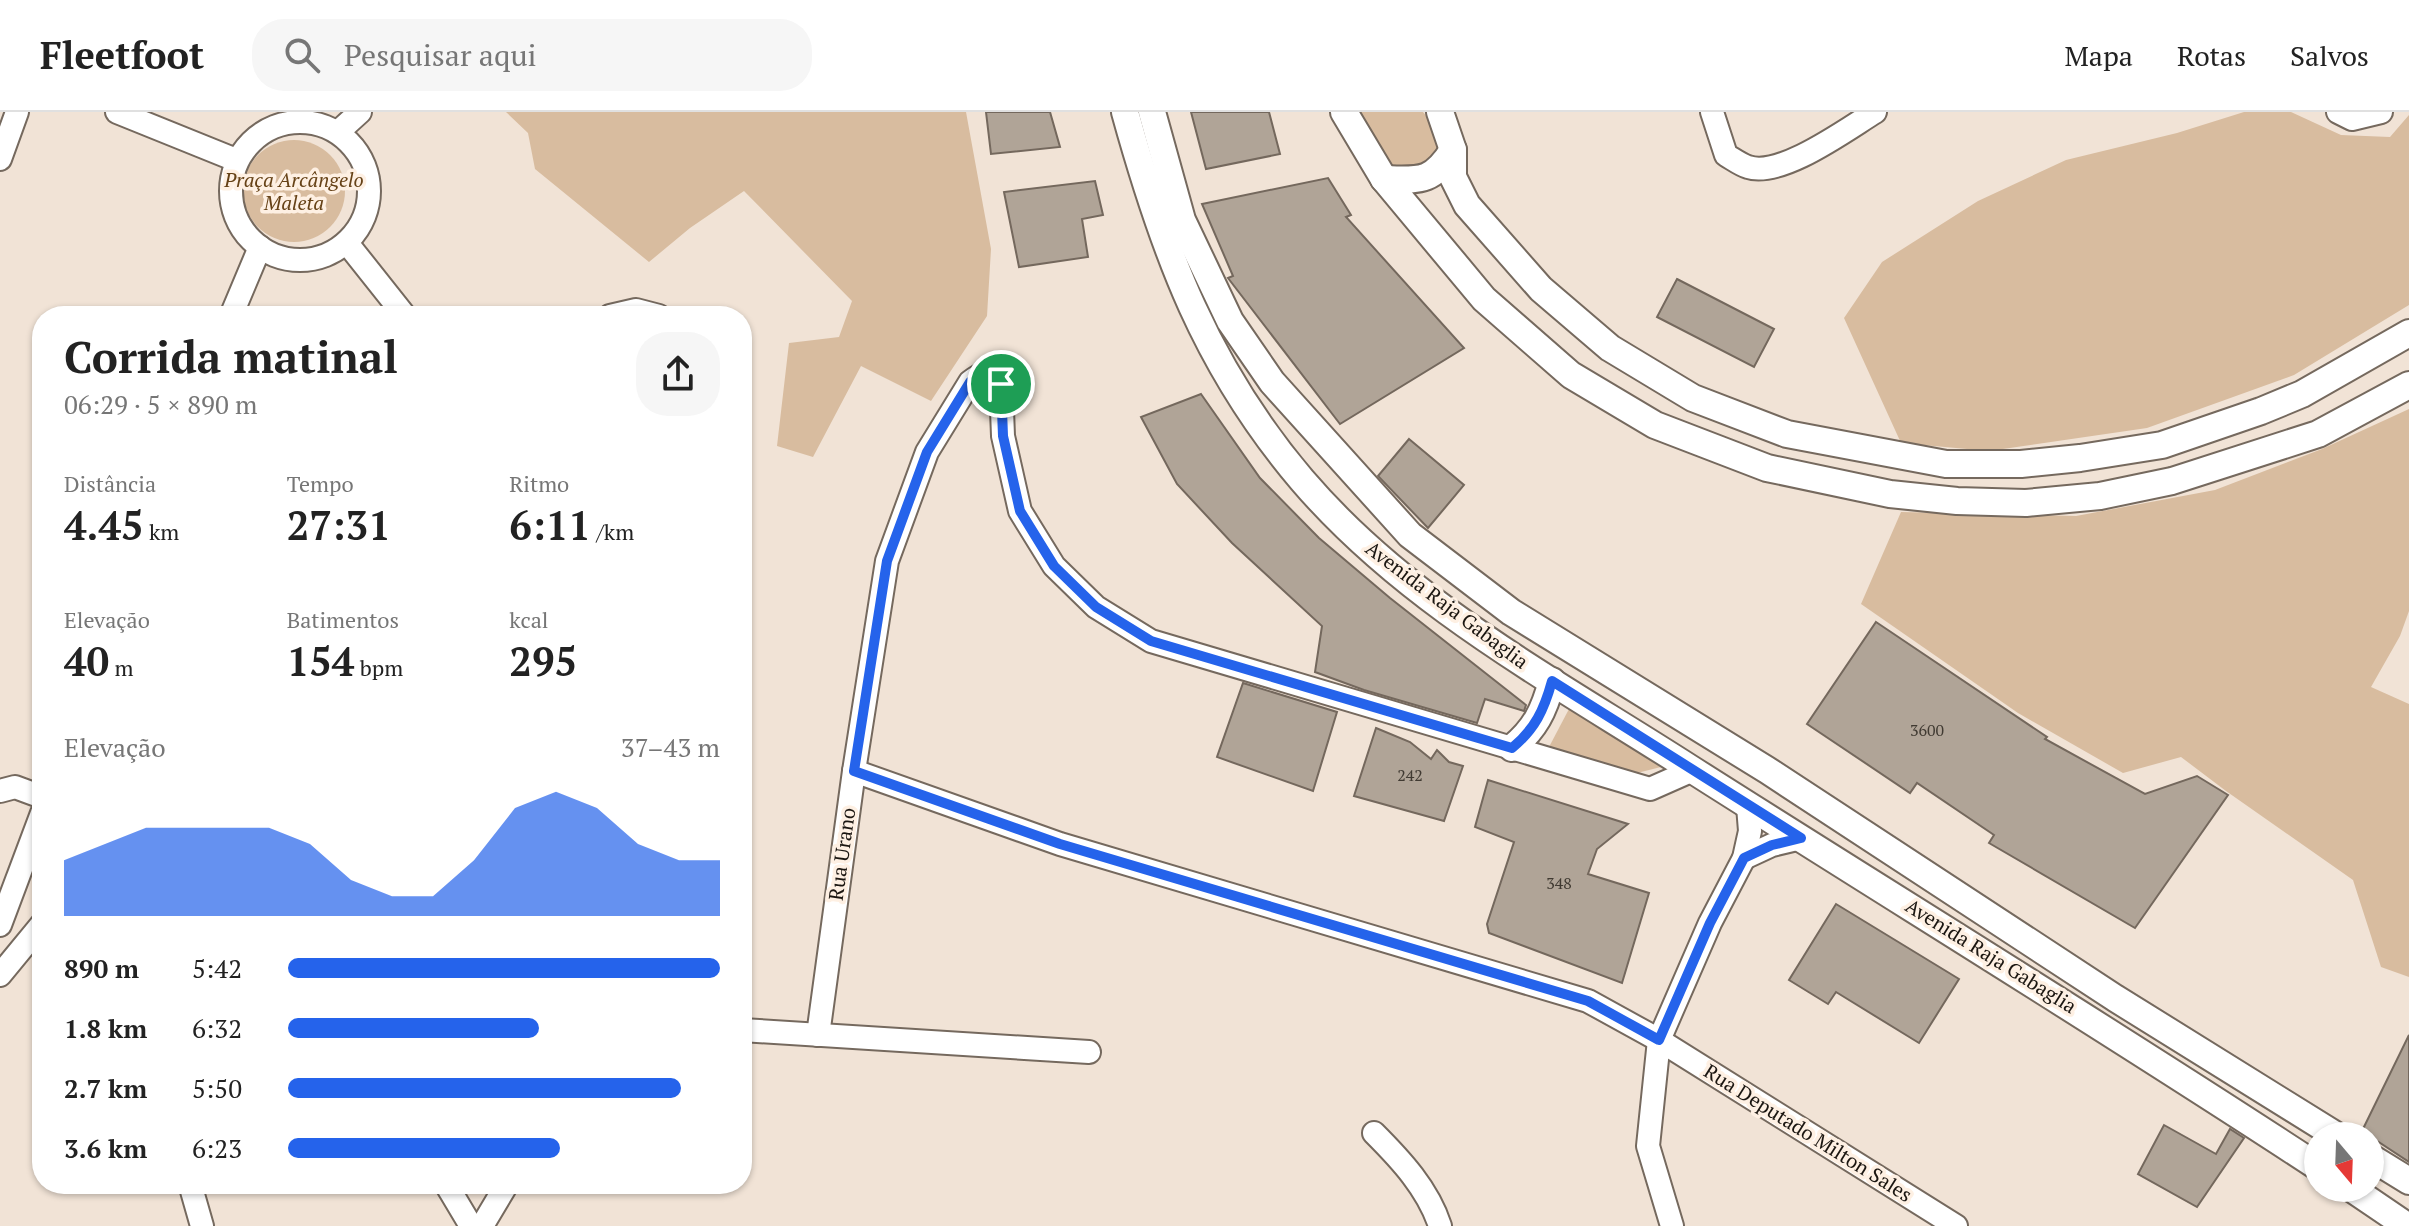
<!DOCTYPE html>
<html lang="pt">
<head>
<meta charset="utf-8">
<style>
  body { margin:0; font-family:"PT Serif",serif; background:#f6f6f6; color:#222; height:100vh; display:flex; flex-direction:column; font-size:30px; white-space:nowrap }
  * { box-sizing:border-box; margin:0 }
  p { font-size:26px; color:#767676 }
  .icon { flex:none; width:44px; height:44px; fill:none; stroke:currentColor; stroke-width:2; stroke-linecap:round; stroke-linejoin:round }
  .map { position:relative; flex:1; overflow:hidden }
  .drawer { position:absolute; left:32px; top:194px; width:720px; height:888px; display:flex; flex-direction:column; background:#fff; border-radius:32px; box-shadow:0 2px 6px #0004 }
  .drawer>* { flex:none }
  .needle { width:52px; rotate:161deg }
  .buttons { position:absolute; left:2304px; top:1010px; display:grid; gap:16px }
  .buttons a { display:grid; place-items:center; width:80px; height:80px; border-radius:50%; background:#fff; box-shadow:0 2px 6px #0004; font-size:40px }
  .pin { position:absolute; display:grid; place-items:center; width:68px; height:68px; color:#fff; margin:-34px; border:4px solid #fff; border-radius:50%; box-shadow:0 2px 8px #0007 }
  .round { display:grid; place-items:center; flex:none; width:84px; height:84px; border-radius:32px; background:#f6f6f6 }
  .overview { display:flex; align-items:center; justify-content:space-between; height:136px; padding:0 32px }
  h1 { font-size:44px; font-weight:700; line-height:60px }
  .stats { display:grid; grid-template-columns:repeat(3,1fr); gap:12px; height:136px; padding:8px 32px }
  .stats div { display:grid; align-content:center }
  .stats b { font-size:40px; font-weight:700 }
  .stats small { font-size:22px; font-weight:400 }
  .stats p { font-size:22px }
  .chart { height:224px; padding:16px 32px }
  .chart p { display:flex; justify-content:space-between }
  .chart svg { width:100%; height:144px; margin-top:8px; fill:#2563eb; opacity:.7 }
  ul { padding:0 32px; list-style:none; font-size:26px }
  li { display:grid; grid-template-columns:128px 96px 1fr; align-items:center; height:60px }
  li i { height:20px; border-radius:10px; background:#2563eb }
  header { display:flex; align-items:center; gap:48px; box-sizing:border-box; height:112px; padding:0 40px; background:#fff; border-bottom:2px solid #e0e0e0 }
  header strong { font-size:38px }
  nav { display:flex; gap:44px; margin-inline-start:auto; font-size:28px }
  .search { width:560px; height:72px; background:#f6f6f6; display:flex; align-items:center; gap:20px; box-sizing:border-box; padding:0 28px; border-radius:32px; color:#767676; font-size:30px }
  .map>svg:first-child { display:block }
  .green { fill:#d8bc9f }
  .building { fill:#b0a497; stroke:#74685d; stroke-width:2 }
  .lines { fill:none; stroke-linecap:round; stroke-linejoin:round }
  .minor-casing { stroke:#75695e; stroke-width:26 }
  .major-casing { stroke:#75695e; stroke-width:30 }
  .minor { stroke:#fff; stroke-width:22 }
  .major { stroke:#fff; stroke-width:26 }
  .route-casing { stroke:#fff; stroke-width:16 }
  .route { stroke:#2563eb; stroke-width:10 }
  .labels { text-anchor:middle; stroke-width:7; stroke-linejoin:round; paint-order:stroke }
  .number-label { font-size:16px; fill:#403a32 }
  .park-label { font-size:20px; font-style:italic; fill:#664217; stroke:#fef0e3 }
  .street-label { font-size:20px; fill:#1b1611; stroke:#fef0e3 }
</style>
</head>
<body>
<header>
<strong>Fleetfoot</strong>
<div class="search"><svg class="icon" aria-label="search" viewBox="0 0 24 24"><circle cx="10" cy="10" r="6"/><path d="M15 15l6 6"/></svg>Pesquisar aqui</div>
<nav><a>Mapa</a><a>Rotas</a><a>Salvos</a></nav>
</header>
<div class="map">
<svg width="2409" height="1114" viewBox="0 0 2409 1114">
  <rect width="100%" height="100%" fill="#f1e3d6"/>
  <g class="green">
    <polygon points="506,0 966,0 991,137 987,204 931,289 861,254 813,345 777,334 789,231 839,225 852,189 744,79 690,116 649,150 535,57 528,21"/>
    <path d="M1359,0H1423C1437,17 1442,25 1436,47L1406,60L1388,52Z"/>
    <polygon points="2244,0 2291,0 2341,23 2390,25 2409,3 2409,193 2294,263 2147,316 1989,339 1901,331 1844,206 1882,150 1978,89 2066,48 2177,21"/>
    <circle cx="294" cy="79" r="51"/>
    <polygon points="2409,297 2409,499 2400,524 2371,575 2409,592 2409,865 2381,855 2353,768 2226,679 2181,645 2123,661 2018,601 1861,492 1901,400 2076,404 2215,378 2322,337"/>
    <polygon points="1569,597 1665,654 1633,662 1549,635"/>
  </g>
  <g class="building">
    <polygon points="986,0 1050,0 1060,35 991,42"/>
    <polygon points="1191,0 1269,0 1280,42 1206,57"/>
    <polygon points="1328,66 1351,103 1346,105 1464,236 1340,312 1228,166 1233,164 1202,92"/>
    <polygon points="1095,69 1103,103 1082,107 1088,145 1019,155 1004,80"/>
    <polygon points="1677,167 1774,217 1754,255 1657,205"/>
    <polygon points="1201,282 1260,366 1319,426 1390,486 1526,593 1524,599 1485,587 1477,611 1364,578 1315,560 1322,514 1232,431 1177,372 1141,305"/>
    <polygon points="1409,327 1464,373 1428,416 1378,364"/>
    <polygon points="1876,510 2047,625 2045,627 2145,682 2197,664 2228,683 2135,816 1989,731 1994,723 1917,671 1910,681 1807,612"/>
    <polygon points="1243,571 1337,600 1313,679 1217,645"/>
    <polygon points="1376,616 1410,630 1431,647 1437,638 1449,650 1463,654 1444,709 1354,684"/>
    <polygon points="1488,668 1628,712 1597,737 1588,762 1649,781 1622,871 1489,821 1487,812 1514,730 1475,715"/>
    <polygon points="1836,792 1959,867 1919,931 1836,880 1828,892 1789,868"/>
    <polygon points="2409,923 2409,1050 2362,1019"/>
    <polygon points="2164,1013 2216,1042 2230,1017 2244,1026 2197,1095 2138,1062"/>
  </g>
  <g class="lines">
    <g class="minor-casing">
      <g id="minor">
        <polyline points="117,0 236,48"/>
        <path d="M1712,0L1726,43C1733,47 1741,53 1748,55C1781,66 1847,17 1875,0"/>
        <polyline points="2338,0 2352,7 2381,0"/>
        <circle cx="300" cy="79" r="69"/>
        <polyline points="338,20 360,0"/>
        <polyline points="0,47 17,0"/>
        <polyline points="347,131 405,204"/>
        <polyline points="231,204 260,135"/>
        <polyline points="610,204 636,198 659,204"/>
        <polyline points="854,659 1060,732 1588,889 1659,928 1956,1114"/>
        <polyline points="0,679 15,675 42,685"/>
        <polyline points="1744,746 1772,733 1801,726"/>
        <polyline points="0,813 42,701"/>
        <polyline points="0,863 42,812"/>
        <polyline points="742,918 1089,940"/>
        <path d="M818,923L854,659L887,449L927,340L970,270C979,263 987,258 998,263L1001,272L1003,324L1020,399L1054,454L1096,495L1151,529L1650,677L1693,658"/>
        <path d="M1374,1021C1401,1048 1428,1077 1440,1114"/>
        <polyline points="190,1072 202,1114"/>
        <polyline points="446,1072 471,1114"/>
        <polyline points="482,1114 507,1072"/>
        <polyline points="1672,1114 1648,1034 1659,928 1710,811 1744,746 1750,719 1748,694"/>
      </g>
    </g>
    <g class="major-casing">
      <g id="major">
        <path d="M1125,0C1164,141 1206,255 1302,368C1408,492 1556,570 1691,657C1900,790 2111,919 2318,1055"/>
        <polyline points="1152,0 1182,108 1230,209 1272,270 1410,423 1511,500 1767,658 2115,886 2337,1024"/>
        <polyline points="1344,0 1384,67 1484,187 1571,263 1655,313 1767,356 1890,382 1957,389 2026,391 2100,384 2172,369 2318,322 2409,273"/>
        <polyline points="1440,0 1453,38 1453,65 1467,93 1541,177 1610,236 1693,286 1787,322 1946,352 2021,352 2080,346 2162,333 2261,299 2302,282 2409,221"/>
        <path d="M1384,67C1420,68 1432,71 1453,38"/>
        <path d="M1512,636C1535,617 1544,599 1552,569"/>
        <polyline points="2370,1045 2409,1069"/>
        <polyline points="2351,1076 2407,1114"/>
      </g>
    </g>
    <use href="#minor" class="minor"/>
    <use href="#major" class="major"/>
  </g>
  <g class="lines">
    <g class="route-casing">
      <path id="route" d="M991,260L998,263L1001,272L1003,324L1020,399L1054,454L1096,495L1151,529L1512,636C1535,617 1544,598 1552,569L1801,726L1772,733L1744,746L1710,811L1659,928L1588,889L1060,732L854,659L887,449L927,340L970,270L979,262Z"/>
    </g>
    <use href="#route" class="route"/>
  </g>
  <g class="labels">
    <g class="number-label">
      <text x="1927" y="624">3600</text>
      <text x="1410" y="669">242</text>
      <text x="1559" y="777">348</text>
    </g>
    <g class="park-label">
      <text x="294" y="75">Praça Arcângelo<tspan x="294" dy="23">Maleta</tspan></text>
    </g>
    <g class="street-label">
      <text transform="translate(1447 493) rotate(37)" y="7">Avenida Raja Gabaglia</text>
      <text transform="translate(842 742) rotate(-82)" y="7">Rua Urano</text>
      <text transform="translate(1991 844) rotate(32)" y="7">Avenida Raja Gabaglia</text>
      <text transform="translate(1808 1021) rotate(32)" y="7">Rua Deputado Milton Sales</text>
    </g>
  </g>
</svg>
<div class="buttons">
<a><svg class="needle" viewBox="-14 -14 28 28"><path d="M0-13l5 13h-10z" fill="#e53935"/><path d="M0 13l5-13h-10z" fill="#767676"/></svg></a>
</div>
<div class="pin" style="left:1001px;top:272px;background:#1e9e55"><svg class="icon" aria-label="arrive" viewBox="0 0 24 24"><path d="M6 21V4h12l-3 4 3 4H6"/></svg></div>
<section class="drawer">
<div class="overview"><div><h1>Corrida matinal</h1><p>06:29 · 5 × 890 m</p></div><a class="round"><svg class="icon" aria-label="share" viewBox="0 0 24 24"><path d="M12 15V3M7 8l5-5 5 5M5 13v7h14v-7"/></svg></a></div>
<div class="stats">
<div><p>Distância</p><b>4.45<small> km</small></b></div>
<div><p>Tempo</p><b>27:31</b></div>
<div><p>Ritmo</p><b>6:11<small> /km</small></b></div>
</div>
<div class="stats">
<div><p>Elevação</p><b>40<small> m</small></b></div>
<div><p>Batimentos</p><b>154<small> bpm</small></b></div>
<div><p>kcal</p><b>295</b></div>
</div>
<div class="chart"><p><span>Elevação</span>37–43 m</p>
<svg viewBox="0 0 160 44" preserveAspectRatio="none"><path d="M0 44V27L10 22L20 17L30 17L40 17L50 17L60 22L70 33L80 38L90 38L100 27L110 11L120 6L130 11L140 22L150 27L160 27V44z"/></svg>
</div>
<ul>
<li><b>890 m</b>5:42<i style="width:100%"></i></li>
<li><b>1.8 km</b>6:32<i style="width:58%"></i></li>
<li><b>2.7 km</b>5:50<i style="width:91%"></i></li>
<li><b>3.6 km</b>6:23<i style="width:63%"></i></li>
</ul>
</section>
</div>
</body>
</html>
